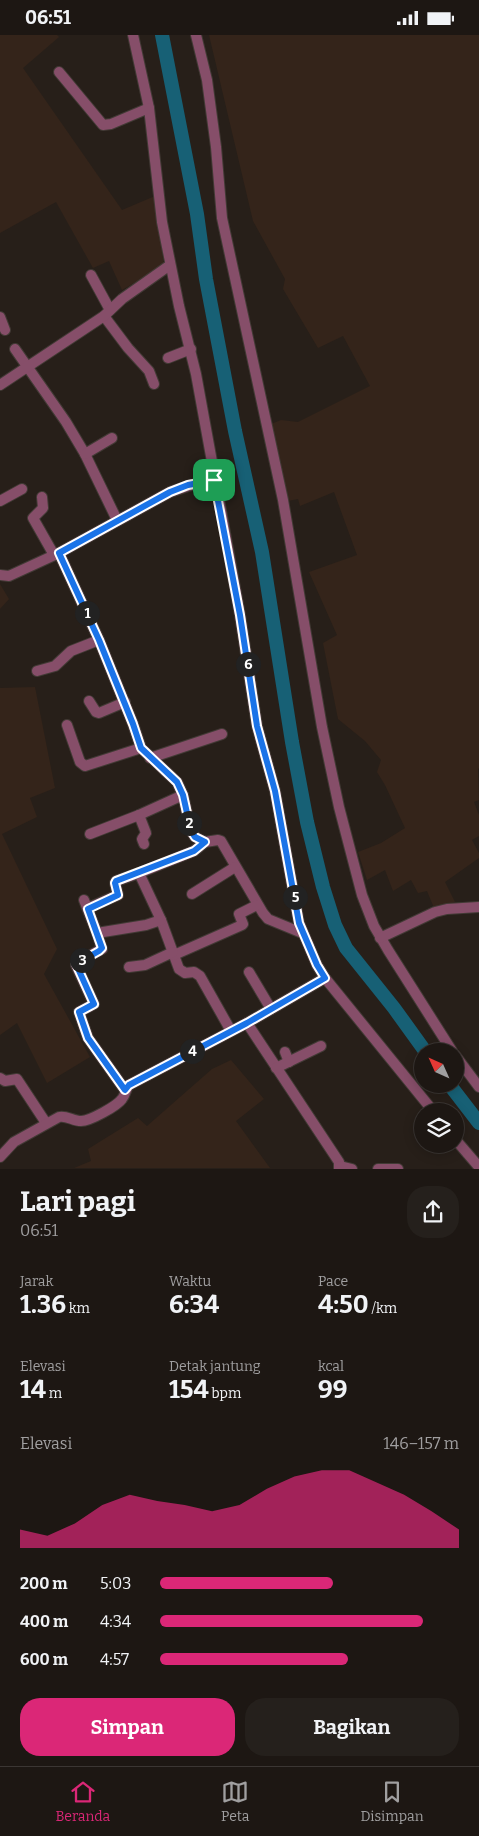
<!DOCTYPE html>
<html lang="id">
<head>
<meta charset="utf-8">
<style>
  body { margin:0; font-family:Bitter,serif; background:#25201c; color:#f1f3f6; height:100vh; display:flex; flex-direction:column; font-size:19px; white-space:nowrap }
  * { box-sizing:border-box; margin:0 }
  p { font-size:16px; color:#a09fa0 }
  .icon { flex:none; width:28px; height:28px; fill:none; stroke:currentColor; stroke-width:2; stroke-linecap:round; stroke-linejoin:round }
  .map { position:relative; height:1134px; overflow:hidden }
  .drawer { display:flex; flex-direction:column; background:#1d1713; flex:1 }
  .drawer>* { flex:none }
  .needle { width:32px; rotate:315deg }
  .controls { position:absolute; left:414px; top:1008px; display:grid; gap:10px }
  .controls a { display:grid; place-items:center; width:50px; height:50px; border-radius:50%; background:#1d1713; box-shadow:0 2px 12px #0003,0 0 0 1px #3b3633; font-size:25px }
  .pin { position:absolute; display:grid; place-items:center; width:42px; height:42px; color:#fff; margin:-21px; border-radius:10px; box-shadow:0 2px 8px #0006 }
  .km { position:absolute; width:25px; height:25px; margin:-12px; border-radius:50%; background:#222; color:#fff; font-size:14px; line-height:25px; text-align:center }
  .round { display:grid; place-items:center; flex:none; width:52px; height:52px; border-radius:20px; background:#25201c }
  .head { display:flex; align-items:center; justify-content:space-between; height:85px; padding:0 20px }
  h1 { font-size:28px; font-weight:700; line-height:38px }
  .metrics { display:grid; grid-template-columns:repeat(3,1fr); gap:8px; height:85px; padding:5px 20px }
  .metrics div { display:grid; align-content:center }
  .metrics b { font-size:25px; font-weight:700 }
  .metrics small { font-size:14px; font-weight:400 }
  .metrics p { font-size:14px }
  .chart { height:140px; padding:10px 20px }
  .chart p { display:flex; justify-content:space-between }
  .chart svg { width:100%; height:90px; margin-top:5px; fill:#db2777; opacity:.7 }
  .primary-button { display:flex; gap:10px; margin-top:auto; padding:10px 20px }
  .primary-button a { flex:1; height:58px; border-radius:20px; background:#db2777; color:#fff; font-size:20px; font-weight:700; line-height:58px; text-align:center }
  .primary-button a+a { background:#25201c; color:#f1f3f6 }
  ul { padding:0 20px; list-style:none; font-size:16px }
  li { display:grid; grid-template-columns:80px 60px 1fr; align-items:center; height:38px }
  li i { height:12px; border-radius:6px; background:#db2777 }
  .status { display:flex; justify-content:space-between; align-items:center; height:35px; padding:0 25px; background:#1d1713; direction:ltr }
  .status svg { height:14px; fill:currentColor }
  .menu { display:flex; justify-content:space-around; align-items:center; height:70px; border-top:1px solid #3b3633; background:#1d1713; font-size:14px; color:#a09fa0 }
  .menu a { display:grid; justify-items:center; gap:2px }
  .menu .on { color:#db2777 }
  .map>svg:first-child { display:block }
  .industrial { fill:#34241a }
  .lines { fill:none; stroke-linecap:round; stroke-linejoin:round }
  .river { stroke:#176075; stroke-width:14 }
  .minor-casing { stroke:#423a35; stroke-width:12 }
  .minor { stroke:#864e69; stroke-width:10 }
  .route-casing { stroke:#fff; stroke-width:10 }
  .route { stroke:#1a73e8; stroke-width:6 }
</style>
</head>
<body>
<div class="status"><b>06:51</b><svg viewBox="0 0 49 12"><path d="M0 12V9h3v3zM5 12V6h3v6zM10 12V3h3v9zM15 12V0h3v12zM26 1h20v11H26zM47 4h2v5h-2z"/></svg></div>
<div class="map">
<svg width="479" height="1134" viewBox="0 0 479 1134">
  <rect width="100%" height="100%" fill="#271f19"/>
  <g class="industrial">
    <polygon points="0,0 57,0 59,2 23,33 122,175 155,161 164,231 122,255 109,226 93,233 56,167 0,198"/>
    <polygon points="209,0 479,0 479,733 478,734 479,765 474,767 479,780 479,801 472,805 479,818 479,823 445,847 455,867 434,873 427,856 418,858 411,845 393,856 385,835 367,845 358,817 381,808 405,793 385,750 377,737 381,725 365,706 338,684 323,608 337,600 309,537 357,520 334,457 300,471 298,464 288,466 271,389 281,385 298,387 370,351 343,301 318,313 283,254 285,244 253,186"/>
    <polygon points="0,549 9,564 0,574"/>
    <polygon points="35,652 55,753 30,763 37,782 2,799 57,914 44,939 90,1022 47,1048 17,988 0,1000 0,653"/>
    <polygon points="231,1025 264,1064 236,1086 270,1133 74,1133 91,1126 88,1114 138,1083 147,1091 212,1034"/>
  </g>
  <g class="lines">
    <g class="river">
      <polyline points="162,0 197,179 206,244 235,396 262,517 292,707 307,787 323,852 335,890 346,913 394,973 425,1016"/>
      <polyline points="449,1049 479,1088"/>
    </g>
    <g class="minor-casing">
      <g id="minor">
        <polyline points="133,0 149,73 162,187 179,271 196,339 240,580 257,691 275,756 299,888 317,930 325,943 433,1076"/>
        <polyline points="196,0 207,45 216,112 222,183 283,465 322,692 339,772 362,860 374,891 388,915 452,1016"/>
        <polyline points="59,37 103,90 111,89 149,73"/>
        <polyline points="91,240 110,275"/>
        <polyline points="104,281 128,313 149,336 154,349"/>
        <polyline points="0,282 5,295"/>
        <polyline points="15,314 66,387 85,419 117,485"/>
        <polyline points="168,323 191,314"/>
        <polyline points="0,350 104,281 122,264 170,230"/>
        <polyline points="85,419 112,403"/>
        <polyline points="42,462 43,473 33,483 54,520"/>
        <polyline points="0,466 22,454"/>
        <polyline points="59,518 99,605 133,689 141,713 177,747 183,760 191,796 195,802 205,807 218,805 221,806 263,878 268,884 302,898"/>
        <polyline points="0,540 9,541 59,518 170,457 188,451 214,445"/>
        <polyline points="37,636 55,631 71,616 99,605"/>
        <polyline points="89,666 96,677 99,678 125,667"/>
        <polyline points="67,690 80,727 85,731 141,713"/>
        <polyline points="150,723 222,699"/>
        <polyline points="139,780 146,798 142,804 144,809"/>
        <polyline points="90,799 139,780 183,760"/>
        <polyline points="205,807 194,816 139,838 161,885 179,934 185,938 194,937 200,941 231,996"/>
        <polyline points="192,859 235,832"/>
        <polyline points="84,865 97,898 146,890 161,885"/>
        <polyline points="88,873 118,860 115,848 116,846 139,838"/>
        <polyline points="97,898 102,914 78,927 76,930 94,969 79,977 88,1003 125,1055"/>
        <polyline points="380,903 435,877 447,874 479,872"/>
        <polyline points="174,920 242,890 243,889 239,879 257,870"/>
        <polyline points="129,932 145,930 173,917"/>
        <polyline points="249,937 271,974"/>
        <polyline points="247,988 339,1127 339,1134"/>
        <polyline points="285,1017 289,1027"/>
        <polyline points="455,1020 479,1052"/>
        <polyline points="276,1033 321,1011"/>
        <polyline points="0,1043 5,1046 17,1044 46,1088"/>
        <polyline points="455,1104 479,1132"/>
        <path d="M0,1122L14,1107L59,1082C66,1080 73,1086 81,1086C90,1086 117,1071 122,1064C126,1059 125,1055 129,1050L247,988L325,943"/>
        <polyline points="340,1131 352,1134"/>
        <polyline points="378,1134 398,1134"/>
      </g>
    </g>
    <use href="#minor" class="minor"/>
  </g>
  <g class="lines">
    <g class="route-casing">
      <polygon id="route" points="214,445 240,580 257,691 275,756 299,888 317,930 325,943 247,988 129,1050 125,1055 88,1003 79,977 94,969 76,929 99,916 102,913 88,874 118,860 115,848 116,846 194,816 205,807 195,802 191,796 183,760 177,747 141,713 133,689 99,605 59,518 170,457 188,450"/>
    </g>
    <use href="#route" class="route"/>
  </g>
</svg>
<div class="controls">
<a><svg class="needle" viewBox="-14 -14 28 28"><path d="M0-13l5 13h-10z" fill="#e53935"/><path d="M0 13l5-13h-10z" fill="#a09fa0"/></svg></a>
<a><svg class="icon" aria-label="layers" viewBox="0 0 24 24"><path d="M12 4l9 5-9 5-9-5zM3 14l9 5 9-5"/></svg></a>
</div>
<div class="pin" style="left:214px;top:445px;background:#1e9e55"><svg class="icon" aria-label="arrive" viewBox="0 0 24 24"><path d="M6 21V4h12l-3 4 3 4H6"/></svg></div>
<b class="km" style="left:87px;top:578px">1</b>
<b class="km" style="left:189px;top:788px">2</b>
<b class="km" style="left:82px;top:925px">3</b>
<b class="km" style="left:192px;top:1016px">4</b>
<b class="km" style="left:295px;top:862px">5</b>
<b class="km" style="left:248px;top:629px">6</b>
</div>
<section class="drawer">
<div class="head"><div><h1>Lari pagi</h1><p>06:51</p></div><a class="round"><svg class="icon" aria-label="share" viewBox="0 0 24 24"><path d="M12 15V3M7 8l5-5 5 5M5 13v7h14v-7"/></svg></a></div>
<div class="metrics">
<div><p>Jarak</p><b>1.36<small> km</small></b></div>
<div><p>Waktu</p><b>6:34</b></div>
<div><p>Pace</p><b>4:50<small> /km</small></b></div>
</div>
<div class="metrics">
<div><p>Elevasi</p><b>14<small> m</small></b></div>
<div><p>Detak jantung</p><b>154<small> bpm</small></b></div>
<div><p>kcal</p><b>99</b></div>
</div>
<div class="chart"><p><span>Elevasi</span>146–157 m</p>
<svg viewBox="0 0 160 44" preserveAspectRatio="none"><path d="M0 44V35L10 38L20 32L30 23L40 18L50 21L60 23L70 26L80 23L90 15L100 9L110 6L120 6L130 12L140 18L150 26L160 35V44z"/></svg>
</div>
<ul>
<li><b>200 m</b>5:03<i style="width:58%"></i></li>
<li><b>400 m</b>4:34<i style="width:88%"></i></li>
<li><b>600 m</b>4:57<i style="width:63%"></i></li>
</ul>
<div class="primary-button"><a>Simpan</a><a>Bagikan</a></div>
</section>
<nav class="menu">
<a class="on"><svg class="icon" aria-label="home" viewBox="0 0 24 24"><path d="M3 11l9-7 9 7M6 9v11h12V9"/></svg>Beranda</a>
<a><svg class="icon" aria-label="map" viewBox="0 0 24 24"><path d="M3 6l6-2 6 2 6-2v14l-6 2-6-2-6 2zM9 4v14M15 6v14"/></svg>Peta</a>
<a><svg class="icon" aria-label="saved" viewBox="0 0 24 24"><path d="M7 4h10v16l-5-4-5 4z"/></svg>Disimpan</a>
</nav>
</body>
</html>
